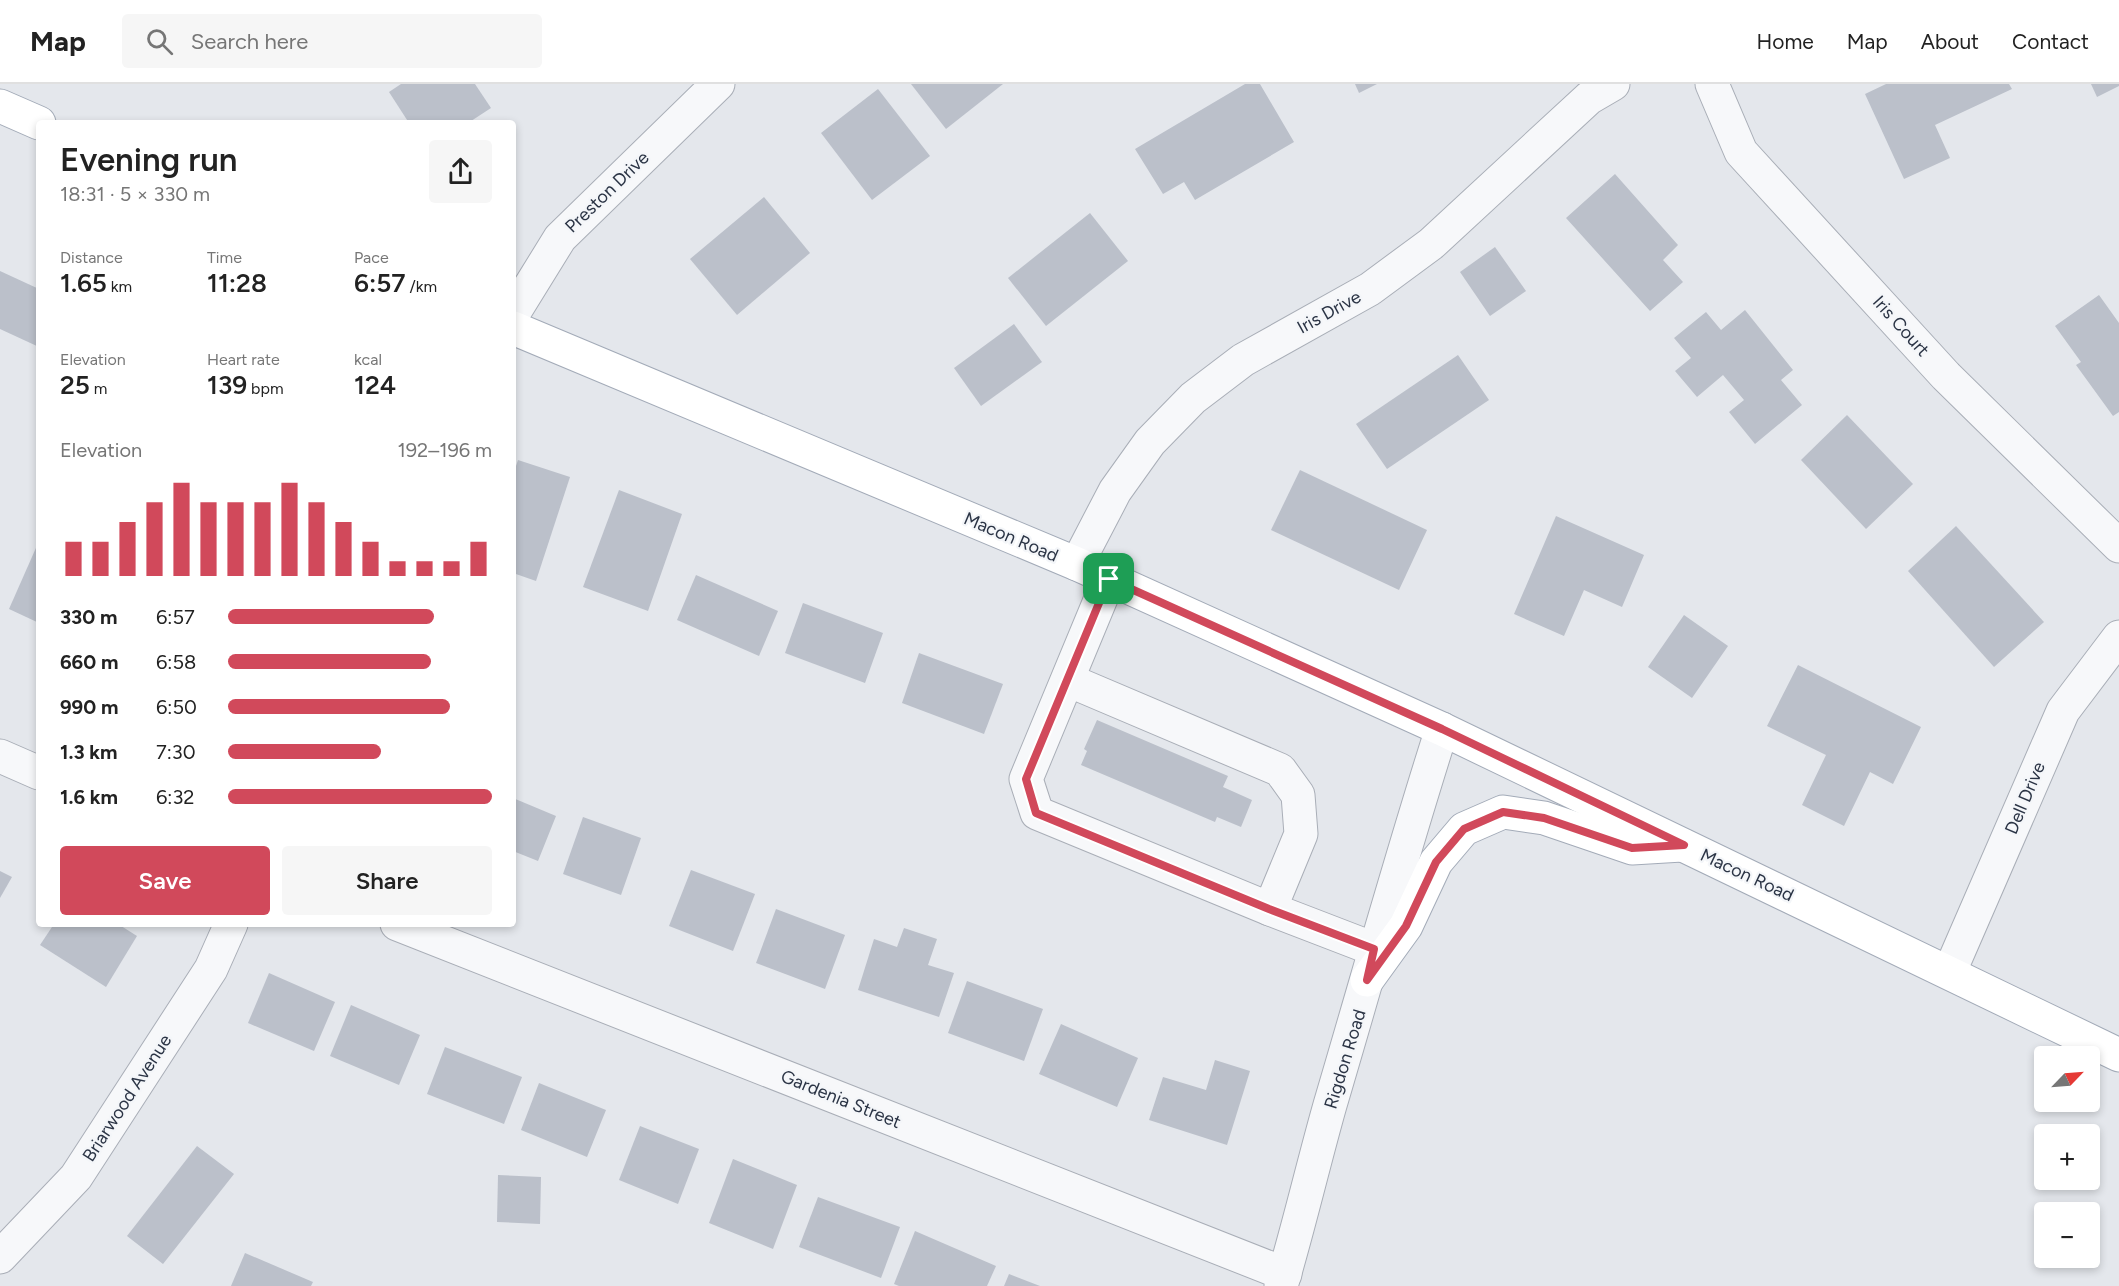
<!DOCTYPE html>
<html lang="en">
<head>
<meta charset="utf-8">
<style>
  body { margin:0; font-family:Figtree,sans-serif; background:#f6f6f6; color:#222; height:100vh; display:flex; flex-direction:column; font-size:22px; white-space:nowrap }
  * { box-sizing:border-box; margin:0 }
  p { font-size:20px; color:#767676 }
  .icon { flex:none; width:33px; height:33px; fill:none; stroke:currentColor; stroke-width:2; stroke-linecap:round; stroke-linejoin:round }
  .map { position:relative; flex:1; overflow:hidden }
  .side { position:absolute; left:36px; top:36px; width:480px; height:807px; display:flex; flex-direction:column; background:#fff; border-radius:6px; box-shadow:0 3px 9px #0003 }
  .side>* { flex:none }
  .needle { width:39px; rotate:65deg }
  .tools { position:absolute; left:2034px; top:962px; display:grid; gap:12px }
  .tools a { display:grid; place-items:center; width:66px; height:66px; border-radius:6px; background:#fff; box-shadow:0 3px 9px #0003; font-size:30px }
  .pin { position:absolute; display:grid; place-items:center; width:51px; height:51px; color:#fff; margin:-26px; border-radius:12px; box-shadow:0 3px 9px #0006 }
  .round { display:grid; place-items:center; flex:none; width:63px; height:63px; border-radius:6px; background:#f6f6f6 }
  .summary { display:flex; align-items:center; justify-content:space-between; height:102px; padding:0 24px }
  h1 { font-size:33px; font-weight:600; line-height:45px }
  .metrics { display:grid; grid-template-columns:repeat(3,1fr); gap:9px; height:102px; padding:6px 24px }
  .metrics div { display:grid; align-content:center }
  .metrics b { font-size:26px; font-weight:600 }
  .metrics small { font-size:16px; font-weight:400 }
  .metrics p { font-size:16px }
  .chart { height:168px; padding:12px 24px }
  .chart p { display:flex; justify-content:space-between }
  .chart svg { width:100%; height:108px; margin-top:6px; stroke:#d1495b; stroke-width:6 }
  .cta { display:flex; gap:12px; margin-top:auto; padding:12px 24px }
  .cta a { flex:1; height:69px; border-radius:6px; background:#d1495b; color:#fff; font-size:24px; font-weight:600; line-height:69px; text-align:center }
  .cta a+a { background:#f6f6f6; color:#222 }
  ul { padding:0 24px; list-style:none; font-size:20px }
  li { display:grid; grid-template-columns:96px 72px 1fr; align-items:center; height:45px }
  li i { height:15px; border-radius:8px; background:#d1495b }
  header { display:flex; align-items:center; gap:36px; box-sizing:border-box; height:84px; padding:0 30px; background:#fff; border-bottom:2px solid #e0e0e0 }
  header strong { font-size:28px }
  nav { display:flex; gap:33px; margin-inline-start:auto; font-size:21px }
  .search { width:420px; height:54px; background:#f6f6f6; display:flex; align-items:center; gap:15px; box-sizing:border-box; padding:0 21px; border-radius:6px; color:#767676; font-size:22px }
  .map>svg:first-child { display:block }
  .building { fill:#bbc0ca }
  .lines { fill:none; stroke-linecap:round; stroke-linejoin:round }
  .minor-casing { stroke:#a9aeb7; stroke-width:35 }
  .major-casing { stroke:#a3abb8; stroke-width:35 }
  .minor { stroke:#f7f8fa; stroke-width:33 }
  .major { stroke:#fff; stroke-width:33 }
  .route-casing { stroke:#fff; stroke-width:12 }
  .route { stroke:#d1495b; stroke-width:8 }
  .labels { text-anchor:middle; stroke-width:4.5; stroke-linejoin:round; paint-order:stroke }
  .street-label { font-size:18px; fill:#2b3445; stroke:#f4f6f9 }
</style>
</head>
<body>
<header>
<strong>Map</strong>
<div class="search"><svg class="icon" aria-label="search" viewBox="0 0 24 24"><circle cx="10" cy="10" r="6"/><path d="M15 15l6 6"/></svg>Search here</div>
<nav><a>Home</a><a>Map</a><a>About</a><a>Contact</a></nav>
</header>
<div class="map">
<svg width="2119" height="1202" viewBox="0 0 2119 1202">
  <rect width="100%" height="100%" fill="#e4e7ec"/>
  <g class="building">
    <polygon points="401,0 475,0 491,24 468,39 409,39 389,8"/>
    <polygon points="911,0 1003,0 946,45"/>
    <polygon points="1245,0 1260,0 1294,58 1195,116 1184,98 1163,110 1135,65"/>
    <polygon points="1355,0 1377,0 1359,9"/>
    <polygon points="1886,0 2009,0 2012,5 1935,41 1950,74 1904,95 1865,10"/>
    <polygon points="2091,0 2119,0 2119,2 2097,13"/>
    <polygon points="878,5 930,72 872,116 821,49"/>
    <polygon points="1615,90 1678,161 1663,176 1683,198 1650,227 1566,134"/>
    <polygon points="764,113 810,169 737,231 690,175"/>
    <polygon points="1090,129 1128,177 1046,242 1008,194"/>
    <polygon points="1495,163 1526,207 1490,232 1460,188"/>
    <polygon points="0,187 39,205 39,263 0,245"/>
    <polygon points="2099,211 2119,239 2119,328 2113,332 2076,281 2081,278 2055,242"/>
    <polygon points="1745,226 1793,286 1781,296 1802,321 1755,360 1729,328 1744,316 1723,291 1697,313 1675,287 1691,274 1674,254 1706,228 1721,246"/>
    <polygon points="1014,240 1042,278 981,322 954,284"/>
    <polygon points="1458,271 1489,316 1387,385 1356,340"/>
    <polygon points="1847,331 1913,400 1866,445 1801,376"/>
    <polygon points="518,376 570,393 536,497 513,489 513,391"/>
    <polygon points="1300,386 1427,446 1399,506 1271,446"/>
    <polygon points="619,406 682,430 648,527 583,503"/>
    <polygon points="1556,432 1644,471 1622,523 1584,506 1564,552 1514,530"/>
    <polygon points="1956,442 2044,538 1994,583 1908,487"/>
    <polygon points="39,457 39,539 9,525"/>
    <polygon points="696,491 778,527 759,572 677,536"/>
    <polygon points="803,519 883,549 865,599 785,569"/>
    <polygon points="1684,531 1728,562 1692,614 1648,583"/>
    <polygon points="919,569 1003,600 984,650 902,619"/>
    <polygon points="1798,581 1921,643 1893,700 1870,688 1844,742 1802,721 1826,671 1767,642"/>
    <polygon points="1097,636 1228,692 1223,703 1252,716 1241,743 1217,733 1215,738 1081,681 1087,667 1084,665"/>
    <polygon points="513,714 556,732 538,777 513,767"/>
    <polygon points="583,733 641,754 621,811 563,790"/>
    <polygon points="691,786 755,810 733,867 669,842"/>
    <polygon points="0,787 12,793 0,814"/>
    <polygon points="776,825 845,851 825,905 756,879"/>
    <polygon points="54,840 118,840 137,852 106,903 40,861"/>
    <polygon points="904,844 937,855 928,881 954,889 939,933 858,906 874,855 897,863"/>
    <polygon points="269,889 335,918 314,967 248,939"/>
    <polygon points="967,897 1043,925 1024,977 948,949"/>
    <polygon points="351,921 420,951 399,1001 330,972"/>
    <polygon points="1061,940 1138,974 1117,1023 1039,990"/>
    <polygon points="445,963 522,993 504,1040 427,1010"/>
    <polygon points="1215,976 1250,987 1227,1061 1149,1036 1163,993 1206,1006"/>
    <polygon points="539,999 606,1026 587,1073 521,1046"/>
    <polygon points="640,1042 699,1065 678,1120 619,1096"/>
    <polygon points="197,1062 234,1090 163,1180 127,1152"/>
    <polygon points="733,1075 797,1101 773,1165 709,1139"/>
    <polygon points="498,1091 541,1093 540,1140 497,1138"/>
    <polygon points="818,1113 900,1143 881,1194 799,1163"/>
    <polygon points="915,1147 996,1182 987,1202 899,1202 894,1200"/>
    <polygon points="245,1169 313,1198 311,1202 231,1202"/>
    <polygon points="1009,1190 1040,1202 1004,1202"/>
  </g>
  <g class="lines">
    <g class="minor-casing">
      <g id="minor">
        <polyline points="1712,0 1741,68 1946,292 2119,462"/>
        <polyline points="513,230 560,154 718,0"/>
        <polyline points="1077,480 1115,407 1150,358 1193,314 1243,276 1370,205 1431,160 1589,14 1613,0"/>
        <polyline points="1109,495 1026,695 1037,729 1270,825 1374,865"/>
        <polyline points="1068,596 1280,686 1298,711 1301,750 1270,825"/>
        <polyline points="0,672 39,689"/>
        <polyline points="397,840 1285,1190"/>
        <polyline points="1950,887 2063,627 2119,553"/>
        <polyline points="0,1173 76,1093 211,885 231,840"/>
        <path d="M1281,1202C1299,1142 1313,1081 1330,1021C1367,896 1402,770 1442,645"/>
      </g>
    </g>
    <g class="major-casing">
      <g id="major">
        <polyline points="0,22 39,39"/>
        <polyline points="513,244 1077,480 1442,645 2119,971"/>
        <polyline points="1367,896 1406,842 1436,778 1464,745 1503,728 1544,734 1632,764 1682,761"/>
      </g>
    </g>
    <use href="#minor" class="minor"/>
    <use href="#major" class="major"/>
  </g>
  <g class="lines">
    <g class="route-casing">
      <polygon id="route" points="1109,495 1442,645 1684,761 1632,764 1544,734 1503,728 1464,745 1436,778 1406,842 1367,896 1374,865 1269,825 1036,729 1026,695"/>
    </g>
    <use href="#route" class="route"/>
  </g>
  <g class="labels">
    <g class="street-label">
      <text transform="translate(607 108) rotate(-44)" y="6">Preston Drive</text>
      <text transform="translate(1329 228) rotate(-29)" y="6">Iris Drive</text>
      <text transform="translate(1901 242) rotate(48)" y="6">Iris Court</text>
      <text transform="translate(1011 453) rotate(23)" y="6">Macon Road</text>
      <text transform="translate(2025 714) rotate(-67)" y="6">Dell Drive</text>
      <text transform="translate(1747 791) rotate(25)" y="6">Macon Road</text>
      <text transform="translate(1345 975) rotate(-73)" y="6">Rigdon Road</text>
      <text transform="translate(127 1014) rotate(-57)" y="6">Briarwood Avenue</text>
      <text transform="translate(841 1015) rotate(22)" y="6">Gardenia Street</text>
    </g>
  </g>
</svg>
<div class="tools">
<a><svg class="needle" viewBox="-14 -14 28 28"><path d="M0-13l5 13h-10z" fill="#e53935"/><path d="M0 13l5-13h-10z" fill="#767676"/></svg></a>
<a>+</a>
<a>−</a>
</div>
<div class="pin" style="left:1109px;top:495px;background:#1e9e55"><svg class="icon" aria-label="arrive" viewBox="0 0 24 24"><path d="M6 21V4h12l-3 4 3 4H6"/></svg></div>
<section class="side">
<div class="summary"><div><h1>Evening run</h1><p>18:31 · 5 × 330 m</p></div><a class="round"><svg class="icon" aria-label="share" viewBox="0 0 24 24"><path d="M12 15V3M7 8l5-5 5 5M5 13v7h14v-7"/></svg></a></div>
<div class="metrics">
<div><p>Distance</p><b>1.65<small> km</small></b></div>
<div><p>Time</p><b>11:28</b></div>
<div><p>Pace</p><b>6:57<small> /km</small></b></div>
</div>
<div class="metrics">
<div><p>Elevation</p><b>25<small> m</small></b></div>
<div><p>Heart rate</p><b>139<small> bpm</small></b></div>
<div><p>kcal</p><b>124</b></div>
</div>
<div class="chart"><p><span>Elevation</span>192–196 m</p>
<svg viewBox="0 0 160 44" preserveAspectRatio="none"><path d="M5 44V30M15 44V30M25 44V22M35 44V14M45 44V6M55 44V14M65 44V14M75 44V14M85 44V6M95 44V14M105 44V22M115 44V30M125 44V38M135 44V38M145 44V38M155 44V30"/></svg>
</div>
<ul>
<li><b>330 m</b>6:57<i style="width:78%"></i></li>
<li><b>660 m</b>6:58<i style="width:77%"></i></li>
<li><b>990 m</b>6:50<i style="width:84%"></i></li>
<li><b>1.3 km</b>7:30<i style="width:58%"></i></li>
<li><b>1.6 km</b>6:32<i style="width:100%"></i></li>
</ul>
<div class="cta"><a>Save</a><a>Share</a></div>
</section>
</div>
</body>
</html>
